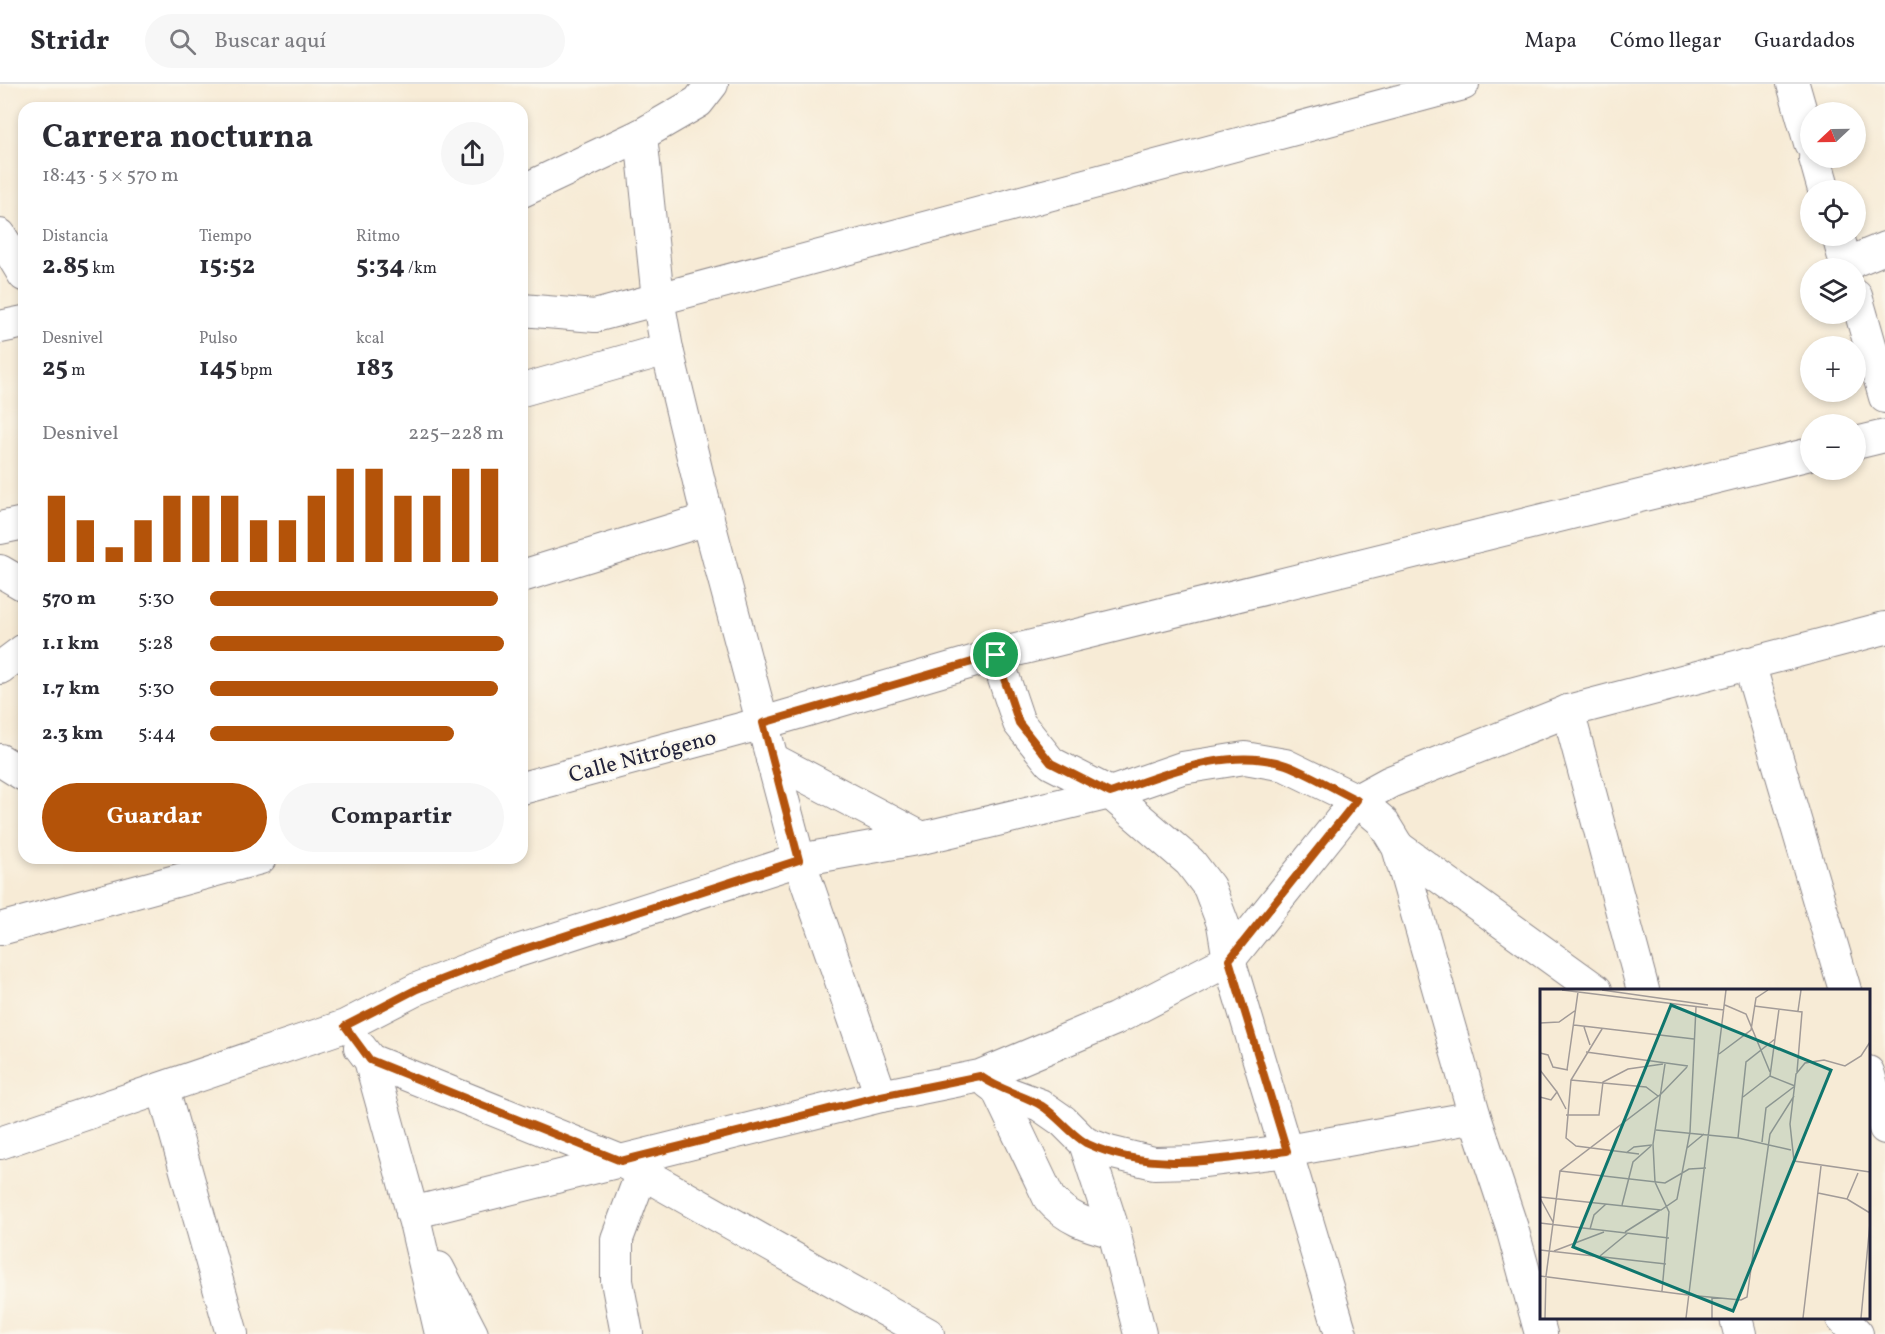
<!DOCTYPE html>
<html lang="es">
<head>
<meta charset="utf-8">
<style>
  body { margin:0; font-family:Vollkorn,serif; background:#f7f7f7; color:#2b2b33; height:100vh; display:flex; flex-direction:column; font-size:22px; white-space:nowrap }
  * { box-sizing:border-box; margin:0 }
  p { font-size:20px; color:#7c7c81 }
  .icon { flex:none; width:33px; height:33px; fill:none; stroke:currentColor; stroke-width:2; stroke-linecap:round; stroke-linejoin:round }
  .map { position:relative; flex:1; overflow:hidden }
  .panel { position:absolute; left:18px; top:18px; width:510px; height:762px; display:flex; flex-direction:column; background:#fff; border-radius:18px; box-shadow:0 3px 9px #0003 }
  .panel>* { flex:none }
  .needle { width:39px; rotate:248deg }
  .fabs { position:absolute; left:1800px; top:18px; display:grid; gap:12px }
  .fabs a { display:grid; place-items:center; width:66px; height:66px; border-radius:50%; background:#fff; box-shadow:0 3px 9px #0003; font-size:30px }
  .pin { position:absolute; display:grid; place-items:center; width:51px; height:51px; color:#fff; margin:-26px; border:3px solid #fff; border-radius:50%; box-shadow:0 2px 6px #0007 }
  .round { display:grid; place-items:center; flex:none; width:63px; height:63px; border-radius:32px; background:#f7f7f7 }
  .overview { display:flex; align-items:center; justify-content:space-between; height:102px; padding:0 24px }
  h1 { font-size:33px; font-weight:700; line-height:45px }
  .figures { display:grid; grid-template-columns:repeat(3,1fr); gap:9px; height:102px; padding:6px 24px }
  .figures div { display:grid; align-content:center }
  .figures b { font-size:26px; font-weight:700 }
  .figures small { font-size:16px; font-weight:400 }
  .figures p { font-size:16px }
  .chart { height:168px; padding:12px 24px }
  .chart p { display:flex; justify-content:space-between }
  .chart svg { width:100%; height:108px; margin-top:6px; stroke:#b45309; stroke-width:6 }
  .cta { display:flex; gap:12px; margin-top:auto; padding:12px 24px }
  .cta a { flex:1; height:69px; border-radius:36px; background:#b45309; color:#fff; font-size:24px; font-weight:700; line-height:69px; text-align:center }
  .cta a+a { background:#f7f7f7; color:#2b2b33 }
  ul { padding:0 24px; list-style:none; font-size:20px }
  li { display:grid; grid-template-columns:96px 72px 1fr; align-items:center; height:45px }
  li i { height:15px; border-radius:8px; background:#b45309 }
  header { display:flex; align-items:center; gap:36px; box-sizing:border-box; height:84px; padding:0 30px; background:#fff; border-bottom:2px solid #e1e1e2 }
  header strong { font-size:28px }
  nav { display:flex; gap:33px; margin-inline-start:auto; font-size:21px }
  .search { width:420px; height:54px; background:#f7f7f7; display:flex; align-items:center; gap:15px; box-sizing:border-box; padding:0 21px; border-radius:33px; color:#7c7c81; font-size:22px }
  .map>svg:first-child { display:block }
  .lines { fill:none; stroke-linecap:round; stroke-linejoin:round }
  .minor-casing { stroke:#8c8688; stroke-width:34 }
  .minor { stroke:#fff; stroke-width:32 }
  .route-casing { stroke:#fff; stroke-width:12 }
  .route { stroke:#b45309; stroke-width:8 }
  .labels { text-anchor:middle; stroke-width:5; stroke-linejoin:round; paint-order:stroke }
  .street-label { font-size:22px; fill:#22223b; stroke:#fbf7ec }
  .inset-road { fill:none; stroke:#a29b98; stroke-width:1.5 }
  .view { fill:#0f766e; fill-opacity:0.15; stroke:#0f766e; stroke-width:3 }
  .inset-edge { fill:none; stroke:#22223b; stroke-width:3 }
</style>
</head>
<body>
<header>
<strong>Stridr</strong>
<div class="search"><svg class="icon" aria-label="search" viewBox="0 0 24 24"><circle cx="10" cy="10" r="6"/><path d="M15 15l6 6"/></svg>Buscar aquí</div>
<nav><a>Mapa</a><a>Cómo llegar</a><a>Guardados</a></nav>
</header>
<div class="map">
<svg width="1885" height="1250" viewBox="0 0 1885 1250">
  <rect width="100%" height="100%" fill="#fbf7ec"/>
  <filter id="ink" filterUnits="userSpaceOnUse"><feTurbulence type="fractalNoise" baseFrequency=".0167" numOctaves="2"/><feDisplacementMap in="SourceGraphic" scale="12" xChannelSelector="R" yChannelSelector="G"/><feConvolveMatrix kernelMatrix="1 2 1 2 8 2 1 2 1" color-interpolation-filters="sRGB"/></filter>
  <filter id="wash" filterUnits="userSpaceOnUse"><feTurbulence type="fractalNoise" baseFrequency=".008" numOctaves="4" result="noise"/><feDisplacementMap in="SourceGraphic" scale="24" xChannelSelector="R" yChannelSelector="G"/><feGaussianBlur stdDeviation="1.35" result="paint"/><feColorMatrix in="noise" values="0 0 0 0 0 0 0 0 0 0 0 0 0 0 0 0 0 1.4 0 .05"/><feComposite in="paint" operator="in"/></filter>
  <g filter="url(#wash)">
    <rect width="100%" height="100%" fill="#f7ebd6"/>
  </g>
  <g filter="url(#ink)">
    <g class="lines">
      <g class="minor-casing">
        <g id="minor">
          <polyline points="1793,0 1810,59"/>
          <polyline points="641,51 658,215 667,265 708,435 799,776 881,1012"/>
          <polyline points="1815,74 1824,106"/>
          <polyline points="522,107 641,51 698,18 712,0"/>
          <polyline points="0,151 24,191"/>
          <polyline points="1838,152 1847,184"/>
          <polyline points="1846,180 1885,164"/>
          <polyline points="1856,212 1885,313"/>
          <polyline points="522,226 595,232 1463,0"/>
          <polyline points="0,243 24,238"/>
          <polyline points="522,306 667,265"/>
          <polyline points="1856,359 1885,352"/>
          <polyline points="0,444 24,439"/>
          <polyline points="0,487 24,501"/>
          <polyline points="522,492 708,435"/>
          <polyline points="996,571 1019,639 1051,679 1110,709 1190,778 1209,803 1223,840 1229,876 1341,1250"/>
          <polyline points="1749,579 1845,906"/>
          <polyline points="0,584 24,566"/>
          <polyline points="1568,627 1643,906"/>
          <polyline points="772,675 922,754"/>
          <polyline points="0,676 24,691"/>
          <polyline points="522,704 763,639 996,571 1810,370"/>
          <polyline points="1398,763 1596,906"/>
          <polyline points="0,845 260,774"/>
          <polyline points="360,963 370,976 416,1142 441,1250"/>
          <polyline points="370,976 621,1077 928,1250"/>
          <polyline points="1868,988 1885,1044"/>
          <path d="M989,999L997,1005L1049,1114C1067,1135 1087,1141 1114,1148"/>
          <polyline points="163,1005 232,1250"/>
          <polyline points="997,1005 1040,1021 1063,1037 1085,1059 1109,1068 1154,1079 1195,1078 1287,1067 1475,1033"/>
          <polyline points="0,1059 345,942 417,905 499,873 799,776 922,754 1110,709 1182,684 1245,674 1285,681 1357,716 1382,737 1398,763 1475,1033 1512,1144 1541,1250"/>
          <polyline points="1085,1059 1114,1148 1140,1250"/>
          <polyline points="412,1129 881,1012 980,992 1115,935 1229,876 1357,716 1390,698 1568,627 1885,544"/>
          <polyline points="438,1184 472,1250"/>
          <polyline points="1736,1234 1740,1250"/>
          <polyline points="1842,1234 1857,1250"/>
          <polyline points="627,1250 617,1197 617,1155 642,1088"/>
        </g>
      </g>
      <use href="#minor" class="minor"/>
    </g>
  </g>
  <g class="lines" filter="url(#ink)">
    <g class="route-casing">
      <path id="route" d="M996,571L1019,639L1051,679L1110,709C1163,691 1229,661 1286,681C1310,690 1334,705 1357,716L1229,876L1287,1067C1220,1075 1152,1090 1088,1060C1073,1053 1058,1032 1042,1022C1022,1010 1001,1007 980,992L881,1012L621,1077L370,976L345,942L417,905L499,873L799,776L763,639Z"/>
    </g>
    <use href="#route" class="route"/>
  </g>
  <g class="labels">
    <g class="street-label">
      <text transform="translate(642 671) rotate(-15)" y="8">Calle Nitrógeno</text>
    </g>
  </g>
  <g transform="translate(1540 905)">
    <rect width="330" height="330" fill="#f7ebd6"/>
    <path class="inset-road" d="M22,1L184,21M62,1L168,16M185,16L206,25L230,83M214,17L262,23L257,83M258,22L261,1M0,34L19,33L36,21M34,36L154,50M44,38L50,56M62,40L31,91L26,149L36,157L99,165M330,53L321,67L305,77L284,71L265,74L256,85L250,135L254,172L330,183M46,63L148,77M0,64L8,66L13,78L28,81M179,65L211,41L216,9L228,1M0,81L17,103M27,81L38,3M230,87L239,20M230,87L255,97M31,91L106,98L118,107M0,108L11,111L17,103L26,120M203,108L230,87M26,126H59L63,93L88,80L123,75M116,141L198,149L251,161M198,149L206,73L235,50M222,153L226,119L255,97M147,159L164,145M86,164L94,158L112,156M20,182L125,194L149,180L166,179M278,204L307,210L330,224M0,208L121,221L137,210L150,143L156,18M0,209L13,233M307,210L318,184M82,216L93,173L111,157M0,234L129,249M50,240L54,226L66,215M85,243L120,221M0,261L126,275M14,262L64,243M60,267L88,244M0,287L148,306L201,311L207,308L230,145L254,107M122,302L129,223L115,193L113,155L125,75M172,308V329M5,329L6,287L20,182L121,105L147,78M146,329L186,1M263,329L281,177M321,329L330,234"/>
    <path class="view" d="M131,16L291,81L193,322L33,258Z"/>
    <rect width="330" height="330" class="inset-edge"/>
  </g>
</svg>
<div class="fabs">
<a><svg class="needle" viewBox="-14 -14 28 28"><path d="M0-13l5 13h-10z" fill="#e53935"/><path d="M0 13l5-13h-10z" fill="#7c7c81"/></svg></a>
<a><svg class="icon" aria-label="locate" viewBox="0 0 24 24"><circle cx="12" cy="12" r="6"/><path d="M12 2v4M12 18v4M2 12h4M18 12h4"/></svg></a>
<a><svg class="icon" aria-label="layers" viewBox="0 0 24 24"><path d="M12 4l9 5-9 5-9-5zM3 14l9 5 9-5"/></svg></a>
<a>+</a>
<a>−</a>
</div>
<div class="pin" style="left:996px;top:571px;background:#1e9e55"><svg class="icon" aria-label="arrive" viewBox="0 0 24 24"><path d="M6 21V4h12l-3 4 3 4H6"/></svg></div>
<section class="panel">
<div class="overview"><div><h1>Carrera nocturna</h1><p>18:43 · 5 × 570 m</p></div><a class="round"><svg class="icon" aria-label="share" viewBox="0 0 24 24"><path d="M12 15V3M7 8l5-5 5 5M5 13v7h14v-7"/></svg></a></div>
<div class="figures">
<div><p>Distancia</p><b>2.85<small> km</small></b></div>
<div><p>Tiempo</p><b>15:52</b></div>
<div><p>Ritmo</p><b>5:34<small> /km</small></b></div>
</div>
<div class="figures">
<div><p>Desnivel</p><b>25<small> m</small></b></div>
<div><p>Pulso</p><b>145<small> bpm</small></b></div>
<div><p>kcal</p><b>183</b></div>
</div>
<div class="chart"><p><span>Desnivel</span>225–228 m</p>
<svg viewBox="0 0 160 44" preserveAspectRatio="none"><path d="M5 44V17M15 44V27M25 44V38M35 44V27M45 44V17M55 44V17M65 44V17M75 44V27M85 44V27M95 44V17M105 44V6M115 44V6M125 44V17M135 44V17M145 44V6M155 44V6"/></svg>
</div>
<ul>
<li><b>570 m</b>5:30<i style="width:98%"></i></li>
<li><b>1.1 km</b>5:28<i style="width:100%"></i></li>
<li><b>1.7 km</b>5:30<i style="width:98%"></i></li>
<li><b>2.3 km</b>5:44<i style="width:83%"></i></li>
</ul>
<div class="cta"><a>Guardar</a><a>Compartir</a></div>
</section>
</div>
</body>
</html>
